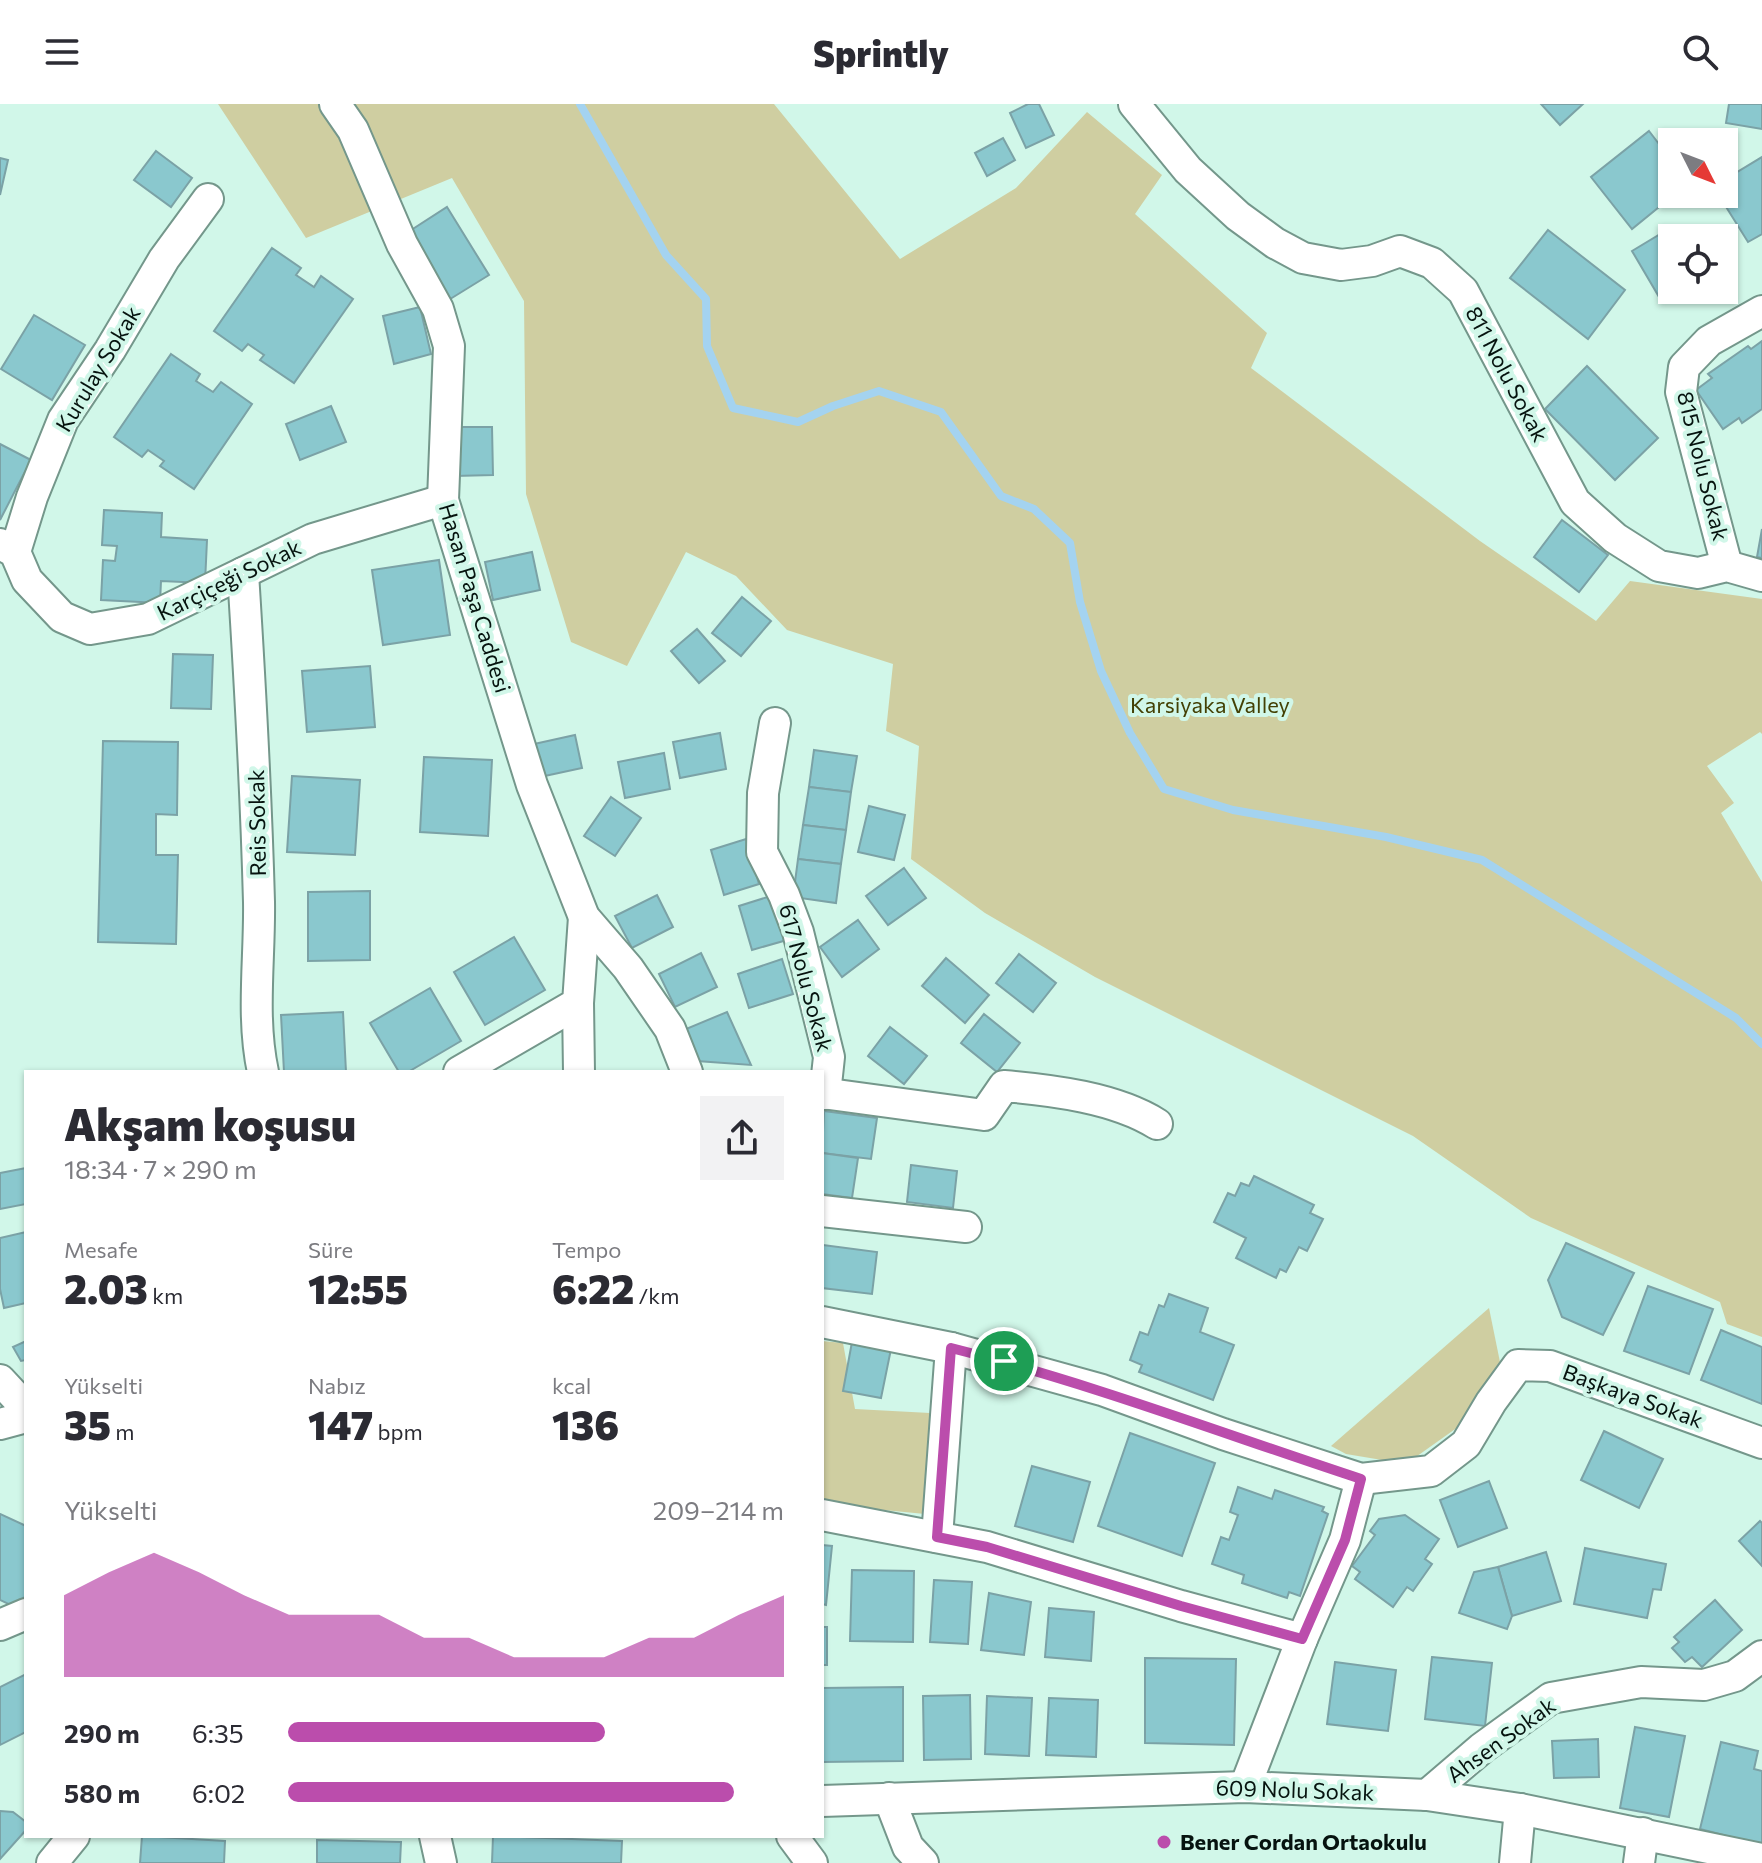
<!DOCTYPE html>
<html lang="tr">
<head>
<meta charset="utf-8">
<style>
  body { margin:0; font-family:Commissioner,sans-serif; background:#f2f2f3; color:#2b2b33; height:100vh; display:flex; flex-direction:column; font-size:30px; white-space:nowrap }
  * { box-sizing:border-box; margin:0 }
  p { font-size:26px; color:#7c7c81 }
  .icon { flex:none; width:44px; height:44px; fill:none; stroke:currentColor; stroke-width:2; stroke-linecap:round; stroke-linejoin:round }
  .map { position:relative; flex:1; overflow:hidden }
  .details { position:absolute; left:24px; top:966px; width:800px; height:768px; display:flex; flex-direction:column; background:#fff; border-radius:0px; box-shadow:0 2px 6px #0004 }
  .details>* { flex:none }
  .needle { width:52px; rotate:132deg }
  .fabs { position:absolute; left:1658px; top:24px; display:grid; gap:16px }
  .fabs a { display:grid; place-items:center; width:80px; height:80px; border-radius:0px; background:#fff; box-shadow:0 2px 6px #0004; font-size:40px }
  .pin { position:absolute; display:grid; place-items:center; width:68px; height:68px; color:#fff; margin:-34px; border:4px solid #fff; border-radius:50%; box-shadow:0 2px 8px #0007 }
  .round { display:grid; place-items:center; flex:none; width:84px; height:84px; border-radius:0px; background:#f2f2f3 }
  .headline { display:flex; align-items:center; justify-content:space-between; height:136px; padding:0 40px }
  h1 { font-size:44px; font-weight:800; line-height:60px }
  .figures { display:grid; grid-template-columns:repeat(3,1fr); gap:12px; height:136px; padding:8px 40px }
  .figures div { display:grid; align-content:center }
  .figures b { font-size:40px; font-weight:800 }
  .figures small { font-size:22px; font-weight:400 }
  .figures p { font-size:22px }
  .chart { height:224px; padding:16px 40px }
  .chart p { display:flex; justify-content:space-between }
  .chart svg { width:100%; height:144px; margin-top:8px; fill:#bb4dac; opacity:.7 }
  ul { padding:0 40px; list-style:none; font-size:26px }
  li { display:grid; grid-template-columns:128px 96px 1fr; align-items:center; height:60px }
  li i { height:20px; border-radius:10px; background:#bb4dac }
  header { display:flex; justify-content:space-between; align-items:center; height:104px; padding:0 40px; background:#fff; font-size:36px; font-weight:800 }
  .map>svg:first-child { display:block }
  .green { fill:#cfcea1 }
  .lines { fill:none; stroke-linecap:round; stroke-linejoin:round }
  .stream { stroke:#a4d3f0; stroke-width:8 }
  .building { fill:#8ac8ce; stroke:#7ba2a6; stroke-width:2 }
  .minor-casing { stroke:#74978b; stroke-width:34 }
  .minor { stroke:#fff; stroke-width:30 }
  .route-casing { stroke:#fff; stroke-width:16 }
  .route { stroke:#bb4dac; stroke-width:10 }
  .poi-dot { fill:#bb4dac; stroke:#d1f7e9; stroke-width:3 }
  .labels { text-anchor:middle; stroke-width:8; stroke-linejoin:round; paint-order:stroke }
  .street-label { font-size:22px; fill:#06130f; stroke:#d1f7e9 }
  .park-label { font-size:22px; fill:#434004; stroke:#d1f7e9 }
  .poi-label { font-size:22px; font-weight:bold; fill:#06130f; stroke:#d1f7e9; text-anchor:start }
</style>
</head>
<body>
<header><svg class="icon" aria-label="menu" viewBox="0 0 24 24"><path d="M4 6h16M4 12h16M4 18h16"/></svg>Sprintly<svg class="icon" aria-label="search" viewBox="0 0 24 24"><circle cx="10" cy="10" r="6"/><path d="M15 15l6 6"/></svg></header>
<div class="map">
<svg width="1762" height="1759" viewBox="0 0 1762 1759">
  <rect width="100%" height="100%" fill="#d1f7e9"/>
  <g class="green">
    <polygon points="218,0 774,0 900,155 1016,84 1087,8 1162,71 1135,110 1267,229 1251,264 1480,437 1596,517 1630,477 1762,495 1762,630 1760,628 1707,662 1734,699 1721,709 1762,778 1762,1233 1727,1220 1720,1198 1531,1114 1413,1032 1095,873 985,809 911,755 919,642 886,627 893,560 787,526 736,472 686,448 627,562 571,538 526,390 524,197 452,74 306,134"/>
    <polygon points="1489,1204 1501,1263 1458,1323 1406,1360 1346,1350 1331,1342"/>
    <polygon points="822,1237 843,1239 855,1305 930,1309 925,1410 822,1400"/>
  </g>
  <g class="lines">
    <polyline class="stream" points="580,0 666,151 706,195 707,242 733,304 798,318 833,302 879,287 941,308 1001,392 1034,405 1070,439 1080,498 1101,567 1130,629 1164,685 1233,706 1386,733 1482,756 1736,914 1762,940"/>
  </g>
  <g class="building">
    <polygon points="1028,0 1039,0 1054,31 1026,44 1010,9"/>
    <polygon points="1541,0 1583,0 1560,21"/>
    <polygon points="1729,0 1762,0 1762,25 1726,19"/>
    <polygon points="1649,27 1672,57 1672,90 1675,90 1632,125 1591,73"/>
    <polygon points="1003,34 1015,56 987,72 975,49"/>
    <polygon points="156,47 192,74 171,103 134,76"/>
    <polygon points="1762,53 1762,130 1748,138 1718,90 1724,90 1724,76"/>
    <polygon points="0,54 8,56 0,91"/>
    <polygon points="447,103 489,171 447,197 405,130"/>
    <polygon points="1672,123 1678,134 1672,134 1672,186 1680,186 1662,198 1632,147"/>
    <polygon points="1548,126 1625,186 1588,235 1510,174"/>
    <polygon points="272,144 301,164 296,171 314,183 321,172 353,195 294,279 260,256 264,251 248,240 242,247 214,227"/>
    <polygon points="420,203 431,250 394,260 383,212"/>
    <polygon points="34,211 85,241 52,296 1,265"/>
    <polygon points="1762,237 1762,305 1742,319 1739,314 1723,325 1696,286 1712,274 1708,270 1748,242 1751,245"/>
    <polygon points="171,250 200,270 196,277 213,288 221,278 252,300 194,385 160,362 164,357 148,346 142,353 114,333"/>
    <polygon points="1587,262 1658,334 1615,376 1545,305"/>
    <polygon points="331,302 346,338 300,356 286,320"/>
    <polygon points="454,323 492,323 493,371 455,372"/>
    <polygon points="0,340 31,356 0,416"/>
    <polygon points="104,406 162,409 161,433 207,436 205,479 161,477 160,499 101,496 103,456 115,457 117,442 102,441"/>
    <polygon points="1562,416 1608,451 1579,488 1534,453"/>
    <polygon points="1762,425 1762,454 1757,453"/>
    <polygon points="532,448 540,486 493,496 485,458"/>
    <polygon points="439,456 450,531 383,541 372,466"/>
    <polygon points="742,493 771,517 741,552 712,529"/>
    <polygon points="697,525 725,557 699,579 671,547"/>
    <polygon points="173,550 213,551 211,605 171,604"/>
    <polygon points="370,562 375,623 307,628 302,567"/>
    <polygon points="720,629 726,665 680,674 673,638"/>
    <polygon points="575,631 582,664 540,673 534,640"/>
    <polygon points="103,637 178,638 177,711 156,710 156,751 178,751 176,840 98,838"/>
    <polygon points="814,646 857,652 851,688 809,683"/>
    <polygon points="664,649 670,685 625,694 618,658"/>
    <polygon points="424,653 492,656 488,732 420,728"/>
    <polygon points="292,672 360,676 355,751 287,748"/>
    <polygon points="809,683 851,688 846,726 803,721"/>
    <polygon points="611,693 641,714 615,752 584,732"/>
    <polygon points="869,702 905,711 894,756 858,748"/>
    <polygon points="803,721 846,726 841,760 798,755"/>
    <polygon points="746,735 759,780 724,791 711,746"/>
    <polygon points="798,755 841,760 836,799 793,793"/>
    <polygon points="904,764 926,794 888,821 866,792"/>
    <polygon points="370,787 370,856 308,857 308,788"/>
    <polygon points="657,791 673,823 632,844 615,812"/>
    <polygon points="774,791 787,836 752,846 739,802"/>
    <polygon points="858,816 879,845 842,873 820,843"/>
    <polygon points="514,833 545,886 485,921 454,868"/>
    <polygon points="701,849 717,883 675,903 659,870"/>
    <polygon points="1019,850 1056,879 1033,908 996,879"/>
    <polygon points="946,854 989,891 965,919 922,882"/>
    <polygon points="782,855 793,890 749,904 738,870"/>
    <polygon points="430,884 461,937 408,968 399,968 370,919"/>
    <polygon points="343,908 346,968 284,968 281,911"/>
    <polygon points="727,908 751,961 697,957 686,925"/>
    <polygon points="984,910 1020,939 997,968 961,939"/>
    <polygon points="890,923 927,952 904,980 868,952"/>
    <polygon points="824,1007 877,1014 871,1055 822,1049"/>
    <polygon points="822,1049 858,1054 852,1094 822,1090"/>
    <polygon points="911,1061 957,1067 953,1104 907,1098"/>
    <polygon points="26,1064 26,1100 0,1105 0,1069"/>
    <polygon points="1254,1072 1314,1101 1310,1109 1323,1115 1307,1147 1299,1143 1286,1168 1280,1165 1276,1174 1236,1154 1246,1134 1214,1118 1228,1089 1235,1092 1241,1079 1249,1082"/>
    <polygon points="26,1128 26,1199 4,1204 0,1185 0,1134"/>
    <polygon points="1566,1139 1634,1169 1603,1231 1562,1213 1548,1176"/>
    <polygon points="823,1141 877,1148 872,1190 822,1184"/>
    <polygon points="1648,1182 1713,1205 1689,1270 1624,1247"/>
    <polygon points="1169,1190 1208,1204 1200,1228 1234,1241 1213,1296 1139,1268 1142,1261 1130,1256 1140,1228 1148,1231 1159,1201 1164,1203"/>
    <polygon points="1721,1226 1762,1243 1762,1300 1701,1276"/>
    <polygon points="26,1237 26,1256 21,1257 13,1243"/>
    <polygon points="852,1238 891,1245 881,1294 843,1287"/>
    <polygon points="1604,1327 1663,1355 1639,1404 1581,1376"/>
    <polygon points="1130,1329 1215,1359 1182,1452 1098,1422"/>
    <polygon points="1032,1362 1090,1378 1073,1438 1015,1422"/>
    <polygon points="1489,1377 1507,1424 1458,1443 1440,1396"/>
    <polygon points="1238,1383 1272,1395 1275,1386 1324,1403 1322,1407 1328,1410 1300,1492 1289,1488 1287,1494 1242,1479 1244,1471 1212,1460 1221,1433 1229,1436 1238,1411 1230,1408"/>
    <polygon points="0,1410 26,1422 26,1490 19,1505 0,1496"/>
    <polygon points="1405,1411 1439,1435 1425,1455 1432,1460 1413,1487 1407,1483 1393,1503 1355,1475 1360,1468 1352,1462 1375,1431 1370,1427 1379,1415"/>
    <polygon points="1760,1417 1762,1419 1762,1462 1739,1437"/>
    <polygon points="822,1441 832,1442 826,1501 822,1500"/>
    <polygon points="1585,1444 1666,1460 1661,1486 1653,1485 1647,1514 1574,1500"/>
    <polygon points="1546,1448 1561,1497 1512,1512 1498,1463"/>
    <polygon points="1498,1463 1512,1512 1507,1525 1459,1509 1474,1468"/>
    <polygon points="852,1466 914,1467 913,1538 850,1537"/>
    <polygon points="934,1476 972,1478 968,1540 930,1538"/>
    <polygon points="989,1489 1031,1498 1024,1551 981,1546"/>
    <polygon points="1715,1496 1742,1526 1702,1563 1692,1553 1685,1558 1672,1544 1679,1538 1674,1533"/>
    <polygon points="1049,1504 1094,1508 1091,1557 1045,1553"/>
    <rect x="822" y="1523" width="5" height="38"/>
    <polygon points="1432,1553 1492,1559 1485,1622 1425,1615"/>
    <polygon points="1145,1554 1236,1555 1234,1641 1145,1639"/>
    <polygon points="1335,1558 1396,1566 1388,1627 1327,1620"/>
    <polygon points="26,1570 26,1628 0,1641 0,1583"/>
    <polygon points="903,1583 903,1657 822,1658 822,1584"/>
    <polygon points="970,1591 971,1655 924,1656 923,1592"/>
    <polygon points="987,1592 1032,1594 1029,1652 985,1650"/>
    <polygon points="1049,1594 1098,1596 1096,1653 1046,1651"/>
    <polygon points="1635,1623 1685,1632 1669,1713 1620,1704"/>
    <polygon points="1598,1635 1599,1673 1554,1674 1552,1637"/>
    <polygon points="1721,1638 1758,1647 1754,1665 1762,1667 1762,1741 1700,1725"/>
    <polygon points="0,1707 13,1708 26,1718 26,1726 0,1755"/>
    <polygon points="142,1732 225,1737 224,1759 140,1759"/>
    <polygon points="493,1732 622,1737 621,1759 492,1759"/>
    <polygon points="317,1736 401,1738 400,1759 317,1759"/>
  </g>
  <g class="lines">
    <g class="minor-casing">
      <g id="minor">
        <polyline points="335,0 353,26 402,140 438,205 449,242 443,396 532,681 584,813 628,864 670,925 687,968"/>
        <polyline points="1134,0 1188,66 1238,112 1275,139 1303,154 1341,161 1372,157 1400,147 1432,159 1463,187 1575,398 1615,434 1659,462 1698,469 1727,462 1762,472"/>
        <polyline points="0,440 15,448 27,476 62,513 90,525 148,515 313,435 443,396"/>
        <polyline points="15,448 32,393 63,316 110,246 164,155 208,95"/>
        <polyline points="1727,462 1681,288 1684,263 1709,237 1762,207"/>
        <path d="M243,469C250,579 256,688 259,798C260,854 251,913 263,968"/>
        <polyline points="775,619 763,689 762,748 784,791 798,828 829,953 825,990"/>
        <polyline points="578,899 579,968"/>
        <polyline points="459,968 578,899 584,813"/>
        <path d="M822,989L984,1011L1004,982C1052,986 1116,994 1157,1020"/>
        <polyline points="822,1107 966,1123"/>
        <polyline points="822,1218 951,1244 1102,1286 1223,1330 1361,1375 1431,1367 1466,1340 1491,1298 1518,1261 1550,1262 1762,1339"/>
        <polyline points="0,1276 26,1304"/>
        <polyline points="0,1320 26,1313"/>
        <polyline points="822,1411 987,1443 1181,1502 1302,1535"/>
        <polyline points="937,1433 951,1244"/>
        <polyline points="0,1521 26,1510"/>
        <polyline points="1245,1683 1302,1535 1345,1436 1361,1375"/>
        <polyline points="1427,1691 1482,1644 1551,1594 1641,1578 1704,1581 1735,1572 1762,1552"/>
        <polyline points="889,1694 908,1743 923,1759"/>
        <polyline points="822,1697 1245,1683 1427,1691 1520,1705 1762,1755"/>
        <polyline points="435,1732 441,1759"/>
        <polyline points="792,1732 812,1759"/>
        <polyline points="52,1759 74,1732"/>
        <polyline points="1515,1759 1520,1705"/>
        <polyline points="1639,1759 1643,1729"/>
      </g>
    </g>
    <use href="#minor" class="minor"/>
  </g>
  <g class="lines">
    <g class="route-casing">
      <path id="route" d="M951,1244C1090,1279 1224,1330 1361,1375L1345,1436L1302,1535L1181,1502L987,1443L937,1433Z"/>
    </g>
    <use href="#route" class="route"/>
  </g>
  <circle class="poi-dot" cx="1164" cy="1738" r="8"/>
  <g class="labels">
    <g class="street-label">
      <text transform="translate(98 265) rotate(-59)" y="8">Kurulay Sokak</text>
      <text transform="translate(1507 270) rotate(62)" y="8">811 Nolu Sokak</text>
      <text transform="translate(1703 362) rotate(76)" y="8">815 Nolu Sokak</text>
      <text transform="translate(229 476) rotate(-26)" y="8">Karçiçeği Sokak</text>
      <text transform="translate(475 494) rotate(73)" y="8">Hasan Paşa Caddesi</text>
      <text transform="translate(257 719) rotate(-91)" y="8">Reis Sokak</text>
      <text transform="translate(806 874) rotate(75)" y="8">617 Nolu Sokak</text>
      <text transform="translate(1633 1292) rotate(20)" y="8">Başkaya Sokak</text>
      <text transform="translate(1501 1636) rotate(-36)" y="8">Ahsen Sokak</text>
      <text transform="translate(1295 1686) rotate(2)" y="8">609 Nolu Sokak</text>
    </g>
    <g class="park-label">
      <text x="1210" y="609">Karsiyaka Valley</text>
    </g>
    <g class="poi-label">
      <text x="1180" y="1746">Bener Cordan Ortaokulu</text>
    </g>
  </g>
</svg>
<div class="fabs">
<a><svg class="needle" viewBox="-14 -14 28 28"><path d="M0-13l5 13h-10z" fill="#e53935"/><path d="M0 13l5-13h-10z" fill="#7c7c81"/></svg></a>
<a><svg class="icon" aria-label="locate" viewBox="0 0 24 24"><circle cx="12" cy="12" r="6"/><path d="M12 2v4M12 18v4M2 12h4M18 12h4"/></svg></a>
</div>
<div class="pin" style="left:1004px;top:1257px;background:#1e9e55"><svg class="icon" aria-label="arrive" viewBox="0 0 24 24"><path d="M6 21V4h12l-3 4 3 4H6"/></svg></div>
<section class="details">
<div class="headline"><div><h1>Akşam koşusu</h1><p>18:34 · 7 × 290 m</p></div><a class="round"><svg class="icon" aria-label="share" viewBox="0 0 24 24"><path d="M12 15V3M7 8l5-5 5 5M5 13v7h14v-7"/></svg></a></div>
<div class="figures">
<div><p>Mesafe</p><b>2.03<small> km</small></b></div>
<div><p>Süre</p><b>12:55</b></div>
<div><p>Tempo</p><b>6:22<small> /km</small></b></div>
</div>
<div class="figures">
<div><p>Yükselti</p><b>35<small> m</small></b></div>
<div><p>Nabız</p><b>147<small> bpm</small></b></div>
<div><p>kcal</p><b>136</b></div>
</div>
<div class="chart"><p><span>Yükselti</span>209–214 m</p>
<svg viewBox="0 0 160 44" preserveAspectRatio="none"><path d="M0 44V19L10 12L20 6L30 12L40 19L50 25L60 25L70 25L80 32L90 32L100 38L110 38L120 38L130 32L140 32L150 25L160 19V44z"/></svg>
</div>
<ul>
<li><b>290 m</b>6:35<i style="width:64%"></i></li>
<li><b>580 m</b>6:02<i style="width:90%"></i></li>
</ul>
</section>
</div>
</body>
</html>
